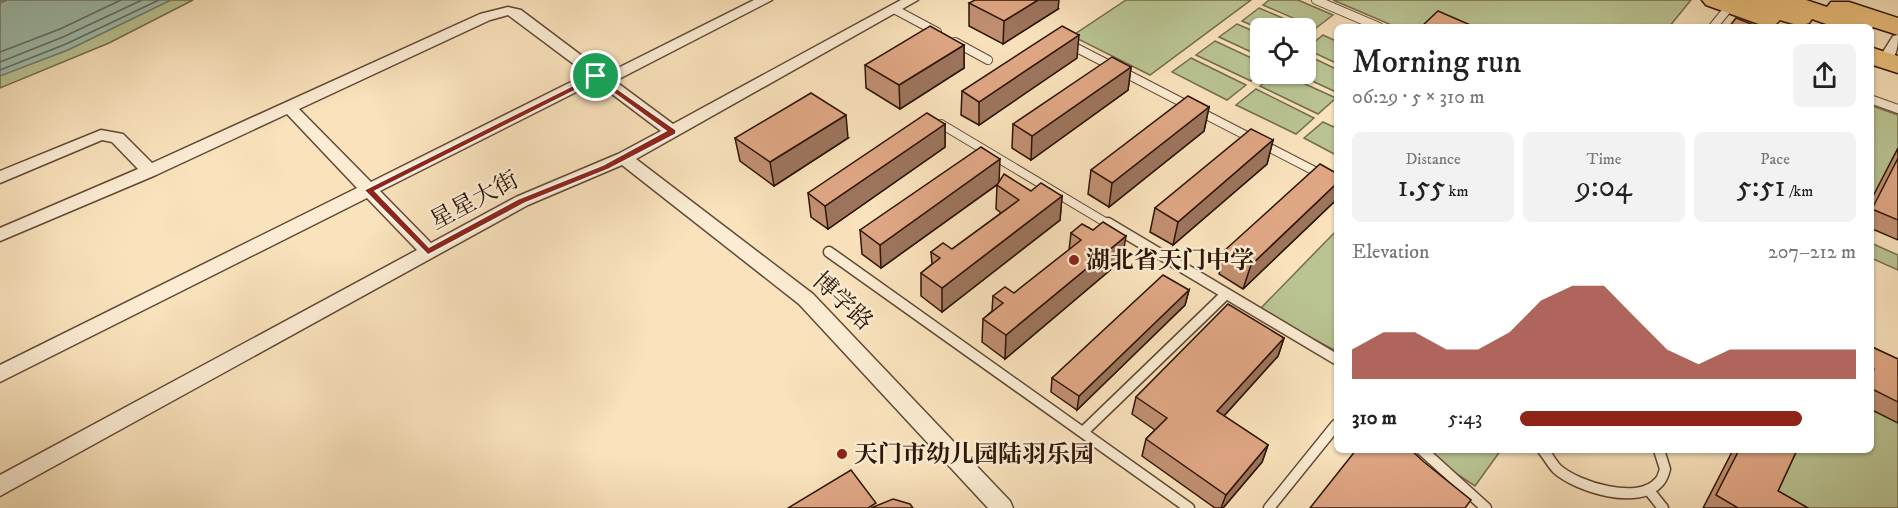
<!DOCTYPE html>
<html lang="en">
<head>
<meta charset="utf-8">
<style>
  body { margin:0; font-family:"IM FELL DW Pica","Noto Serif SC",serif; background:#f2f2f2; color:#222; height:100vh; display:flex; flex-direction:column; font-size:22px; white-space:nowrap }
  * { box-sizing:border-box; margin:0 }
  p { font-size:20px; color:#767676 }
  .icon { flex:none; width:33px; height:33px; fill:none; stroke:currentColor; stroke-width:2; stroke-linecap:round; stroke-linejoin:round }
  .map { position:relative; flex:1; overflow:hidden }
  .panel { position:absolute; left:1334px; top:24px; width:540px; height:429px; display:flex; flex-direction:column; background:#fff; border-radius:9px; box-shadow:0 2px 4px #0004 }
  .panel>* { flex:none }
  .controls { position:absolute; left:1250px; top:18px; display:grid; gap:12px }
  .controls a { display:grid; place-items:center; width:66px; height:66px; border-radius:9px; background:#fff; box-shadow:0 2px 4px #0004; font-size:30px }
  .pin { position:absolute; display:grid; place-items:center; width:51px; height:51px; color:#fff; margin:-26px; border:3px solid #fff; border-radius:50%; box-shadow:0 2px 6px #0007 }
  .round { display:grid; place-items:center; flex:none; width:63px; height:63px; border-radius:9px; background:#f2f2f2 }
  .summary { display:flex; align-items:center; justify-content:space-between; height:102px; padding:0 18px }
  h1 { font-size:33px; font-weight:600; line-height:45px }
  .figures { display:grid; grid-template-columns:repeat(3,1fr); gap:9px; height:102px; padding:6px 18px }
  .figures div { display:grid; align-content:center; border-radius:9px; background:#f2f2f2; text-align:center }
  .figures b { font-size:30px; font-weight:600 }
  .figures small { font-size:16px; font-weight:400 }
  .figures p { font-size:16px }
  .chart { height:168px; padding:12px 18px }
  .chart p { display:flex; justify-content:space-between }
  .chart svg { width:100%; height:108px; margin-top:6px; fill:#8f2418; opacity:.7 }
  ul { padding:0 18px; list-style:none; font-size:20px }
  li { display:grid; grid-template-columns:96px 72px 1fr; align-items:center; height:45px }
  li i { height:15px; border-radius:8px; background:#8f2418 }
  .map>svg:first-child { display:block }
  .green { fill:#bac493; stroke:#746c4d; stroke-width:1.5 }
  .water { fill:#9ebeaf; stroke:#717a6c; stroke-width:1.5 }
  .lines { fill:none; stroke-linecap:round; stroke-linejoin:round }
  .shore { stroke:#666a5b; stroke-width:1.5 }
  .lane-far1-casing { stroke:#614834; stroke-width:10 }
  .lane-casing { stroke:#614834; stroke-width:13 }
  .street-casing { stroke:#614834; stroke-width:3 }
  .highway-casing { stroke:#2e1507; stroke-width:3 }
  .lane-far1 { stroke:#fbecd3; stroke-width:8 }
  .lane { stroke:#fbecd3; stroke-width:10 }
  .street { fill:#fbecd3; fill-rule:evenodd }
  .highway { fill:#ecc17e; fill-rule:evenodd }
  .wall { fill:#c19072; stroke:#2e1507; stroke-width:1.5 }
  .shaded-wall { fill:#9d755d; stroke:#2e1507; stroke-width:1.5 }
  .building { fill:#e0a785; stroke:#2e1507; stroke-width:1.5 }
  .route { fill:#8f2418; stroke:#fff; stroke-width:1.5; fill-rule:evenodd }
  .poi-dot { fill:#8f2418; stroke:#fbecd3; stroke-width:2 }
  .labels { text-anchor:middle; stroke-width:5; stroke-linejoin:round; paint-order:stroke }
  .street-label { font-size:24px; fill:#2e1507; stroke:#fbecd3 }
  .poi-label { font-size:24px; font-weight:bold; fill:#2e1507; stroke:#fbecd3; text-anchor:start }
</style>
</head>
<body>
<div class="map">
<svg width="1898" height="508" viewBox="0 0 1898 508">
  <rect width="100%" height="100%" fill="#f9e2bc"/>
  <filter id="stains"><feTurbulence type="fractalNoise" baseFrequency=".00333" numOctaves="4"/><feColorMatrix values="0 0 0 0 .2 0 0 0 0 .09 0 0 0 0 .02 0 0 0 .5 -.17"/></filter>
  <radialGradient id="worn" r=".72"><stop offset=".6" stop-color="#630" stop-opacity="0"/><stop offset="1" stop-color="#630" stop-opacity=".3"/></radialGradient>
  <g class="green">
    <polygon points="0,0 193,0 109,43 0,88"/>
    <polygon points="1126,0 1251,0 1150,75 1072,36"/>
    <polygon points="1269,0 1298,0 1333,15 1316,28 1263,5"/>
    <polygon points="1333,0 1691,0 1669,27 1396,27"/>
    <polygon points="1259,8 1313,31 1305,38 1305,28 1260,29 1242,21"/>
    <polygon points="1237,24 1260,34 1260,56 1219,37"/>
    <polygon points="1323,35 1336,41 1336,63 1306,49"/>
    <polygon points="1215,41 1260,62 1260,74 1251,81 1196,55"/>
    <polygon points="1305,54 1336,69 1336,92 1297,74 1305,74"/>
    <polygon points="1191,58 1246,85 1227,100 1172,72"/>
    <polygon points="1275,74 1283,74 1336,98 1318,114 1260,86"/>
    <polygon points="1256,89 1314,118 1296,134 1236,105"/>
    <polygon points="1870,105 1898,115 1898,148 1871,202"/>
    <polygon points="1323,122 1336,128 1336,155 1304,138"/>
    <polygon points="1336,231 1336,351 1259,310"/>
    <polygon points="1871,243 1898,255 1898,270 1871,258"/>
    <polygon points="1871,409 1898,423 1898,508 1770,508 1789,450 1870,450"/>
    <polygon points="1430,450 1501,450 1475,486 1449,469"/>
  </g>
  <polygon class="water" points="7,0 171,0 68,50 0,76 0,3"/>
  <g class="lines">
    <g class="shore">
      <polyline points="0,52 60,29 121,0"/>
      <polyline points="0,62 63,37 142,0"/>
      <polyline points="0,70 66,44 159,0"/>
    </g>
    <g class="lane-far1-casing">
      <g id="lane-far1">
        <polyline points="1316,0 1379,27"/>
        <polyline points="894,9 937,32"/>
        <polyline points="1713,27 1735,0"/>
        <polyline points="955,42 988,60"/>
        <polyline points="1067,43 1336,182"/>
        <polyline points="1870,99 1898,109"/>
        <polyline points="941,124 1110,225"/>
      </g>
    </g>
    <g class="lane-casing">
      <g id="lane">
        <polyline points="1108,223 1336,359"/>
        <polyline points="829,252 1189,508"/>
        <polyline points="1083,432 1225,295"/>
        <polyline points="1422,450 1486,508"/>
        <path d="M1543,450C1548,456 1552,464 1557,469C1577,487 1639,506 1659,482C1662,479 1664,473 1665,469L1659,450"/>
        <polyline points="1651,493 1663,508"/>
        <polyline points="1269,508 1336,425"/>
      </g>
    </g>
    <g class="street-casing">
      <g id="street">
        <path d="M754,0H772L615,81L673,124L901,0H918L636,159L813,294L1010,501L1013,508H988L799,304L622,165L528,205L0,496V475L417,250L367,198L0,382V365L357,188L287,114L156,175L0,241V228L138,169L112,142L102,140L0,183V171L101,130L123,134L152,163L480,14L508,7L521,10L606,74ZM508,15L587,74L371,182L299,109L490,20ZM596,82L661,131L618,154L516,197L431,243L380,191Z"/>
        <path d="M1898,35C1898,47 1897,53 1890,63H1880L1878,60L1893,36Z"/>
      </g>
    </g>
    <g class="highway-casing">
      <g id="highway">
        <polygon points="1702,0 1806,0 1827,7 1831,2 1849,2 1898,18 1898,35 1873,27 1870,31 1870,27 1835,27 1812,19 1809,23 1800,26 1780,20 1776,24 1767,27 1706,5"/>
        <polygon points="1870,47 1898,56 1898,73 1870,64"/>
      </g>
    </g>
    <use href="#lane-far1" class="lane-far1"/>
    <use href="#lane" class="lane"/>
    <use href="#street" class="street"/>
    <use href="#highway" class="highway"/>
  </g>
  <g class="wall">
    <polygon points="969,3 1058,9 1003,44 969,26"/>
    <polygon points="964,45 964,68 900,109 866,88 865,65"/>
    <polygon points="1077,58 979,125 961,115 962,91"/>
    <polygon points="1131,67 1128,90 1031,160 1012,148 1013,124"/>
    <polygon points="1209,107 1204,131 1109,207 1088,194 1091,170"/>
    <polygon points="945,124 945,147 828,229 811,217 808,193"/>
    <polygon points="735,138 848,138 774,186 740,161"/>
    <polygon points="1273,140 1267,164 1173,245 1150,232 1155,208"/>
    <polygon points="1898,148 1898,240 1870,228 1870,202"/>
    <polygon points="999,181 1031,191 1062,196 1060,220 942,312 921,296 921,273 932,264 931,252 952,249 1001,213 996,209 997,185 881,268 862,254 860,230"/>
    <polygon points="1335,201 1243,289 1219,274 1225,250"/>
    <polygon points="1071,233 1122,260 1005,359 982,342 983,319 992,311 993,296 1014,293 1069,250"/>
    <polygon points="1189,290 1185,305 1077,410 1051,392 1052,378"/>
    <polygon points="1284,338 1278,356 1224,416 1268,445 1262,462 1223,508 1215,508 1142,456 1146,439 1155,430 1132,414 1136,397"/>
    <polygon points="1870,346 1898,359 1898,423 1870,409"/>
    <polygon points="1733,450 1797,450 1778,491 1808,508 1703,508"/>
  </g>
  <g class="shaded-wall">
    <polygon points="1038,0 1059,0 1058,9 1003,44 1004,21"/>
    <polygon points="1079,35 1077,58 979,125 979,102"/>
    <polygon points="964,45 964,68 900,109 899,85"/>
    <polygon points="1131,67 1128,90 1031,160 1032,136"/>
    <polygon points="1209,107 1204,131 1109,207 1112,183"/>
    <polygon points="846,115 848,138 774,186 770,162"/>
    <polygon points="945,124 945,147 828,229 825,206"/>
    <polygon points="1273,140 1267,164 1173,245 1178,222"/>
    <polygon points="1000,159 999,183 881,268 880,245"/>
    <polygon points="1336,184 1336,197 1335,201 1243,289 1251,265"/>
    <polygon points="1062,196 1060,220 942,312 942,288"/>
    <polygon points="1126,236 1122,260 1005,359 1006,335"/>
    <polygon points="1189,290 1185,305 1077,410 1079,396"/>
    <polygon points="1284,338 1278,356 1212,429 1217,411"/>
    <polygon points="1268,445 1262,462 1223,508 1221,508 1226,495"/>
  </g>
  <g class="building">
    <polygon points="975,0 1038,0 1004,21 969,3"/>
    <polygon points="1438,11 1475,27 1421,27"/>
    <polygon points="1736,18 1759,27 1729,27"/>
    <polygon points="930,26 964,45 899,85 865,65"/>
    <polygon points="1062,26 1079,35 979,102 962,91"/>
    <polygon points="1112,57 1131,67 1032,136 1013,124"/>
    <polygon points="811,93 846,115 770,162 735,138"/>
    <polygon points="1188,96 1209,107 1112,183 1091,170"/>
    <polygon points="927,113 945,124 825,206 808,193"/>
    <polygon points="1251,129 1273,140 1178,222 1155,208"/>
    <polygon points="981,147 1000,159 880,245 860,230"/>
    <polygon points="1898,158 1898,220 1872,209"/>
    <polygon points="1320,164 1336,173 1336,184 1251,265 1225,250"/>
    <polygon points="1004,174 1031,191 1041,183 1062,196 942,288 921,273 940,258 931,252 943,243 952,249 1019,200 997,185"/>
    <polygon points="1103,222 1126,236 1006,335 983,319 1003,303 993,296 1005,287 1014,293 1081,240 1071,233 1082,224 1093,230"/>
    <polygon points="1163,275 1189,290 1079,396 1052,378"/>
    <polygon points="1228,304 1284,338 1217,411 1268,445 1226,495 1146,439 1167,418 1136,397"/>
    <polygon points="1870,346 1898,359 1898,402 1870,388 1870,378 1874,369 1870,367"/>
    <polygon points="1356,450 1411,450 1424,462 1471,500 1465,508 1310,508"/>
    <polygon points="1739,450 1797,450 1778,491 1808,508 1738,508 1716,495"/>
    <polygon points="851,470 876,503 868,508 788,508"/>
    <polygon points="893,499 910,504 913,508 871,508"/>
  </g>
  <path class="route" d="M596,74L676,130V134L609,169L525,203L428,255L364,190ZM596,80L666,131L603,165L518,199L429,247L375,191Z"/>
  <g class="poi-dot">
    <circle cx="1074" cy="260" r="6"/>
    <circle cx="842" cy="454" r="6"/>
  </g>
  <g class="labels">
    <g class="street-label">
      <text transform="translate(474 200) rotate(-28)" y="8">星星大街</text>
      <text transform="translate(843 301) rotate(43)" y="8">博学路</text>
    </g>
    <g class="poi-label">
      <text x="1086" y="268">湖北省天门中学</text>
      <text x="854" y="462">天门市幼儿园陆羽乐园</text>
    </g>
  </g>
  <rect width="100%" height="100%" filter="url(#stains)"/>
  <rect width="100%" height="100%" fill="url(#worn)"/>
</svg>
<div class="controls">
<a><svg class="icon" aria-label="locate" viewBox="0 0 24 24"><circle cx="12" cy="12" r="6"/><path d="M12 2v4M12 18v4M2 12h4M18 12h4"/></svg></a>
</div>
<div class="pin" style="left:596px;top:76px;background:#1e9e55"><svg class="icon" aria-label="arrive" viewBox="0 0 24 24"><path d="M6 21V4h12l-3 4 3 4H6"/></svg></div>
<section class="panel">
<div class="summary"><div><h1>Morning run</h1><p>06:29 · 5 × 310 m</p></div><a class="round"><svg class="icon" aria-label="share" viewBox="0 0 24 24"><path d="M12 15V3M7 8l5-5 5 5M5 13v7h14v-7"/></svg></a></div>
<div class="figures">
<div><p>Distance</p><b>1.55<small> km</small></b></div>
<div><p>Time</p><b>9:04</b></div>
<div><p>Pace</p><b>5:51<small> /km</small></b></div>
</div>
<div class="chart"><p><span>Elevation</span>207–212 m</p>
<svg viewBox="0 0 160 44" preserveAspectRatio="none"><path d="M0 44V32L10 25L20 25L30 32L40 32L50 25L60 12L70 6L80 6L90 19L100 32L110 38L120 32L130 32L140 32L150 32L160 32V44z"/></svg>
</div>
<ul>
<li><b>310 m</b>5:43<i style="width:84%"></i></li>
</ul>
</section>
</div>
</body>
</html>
